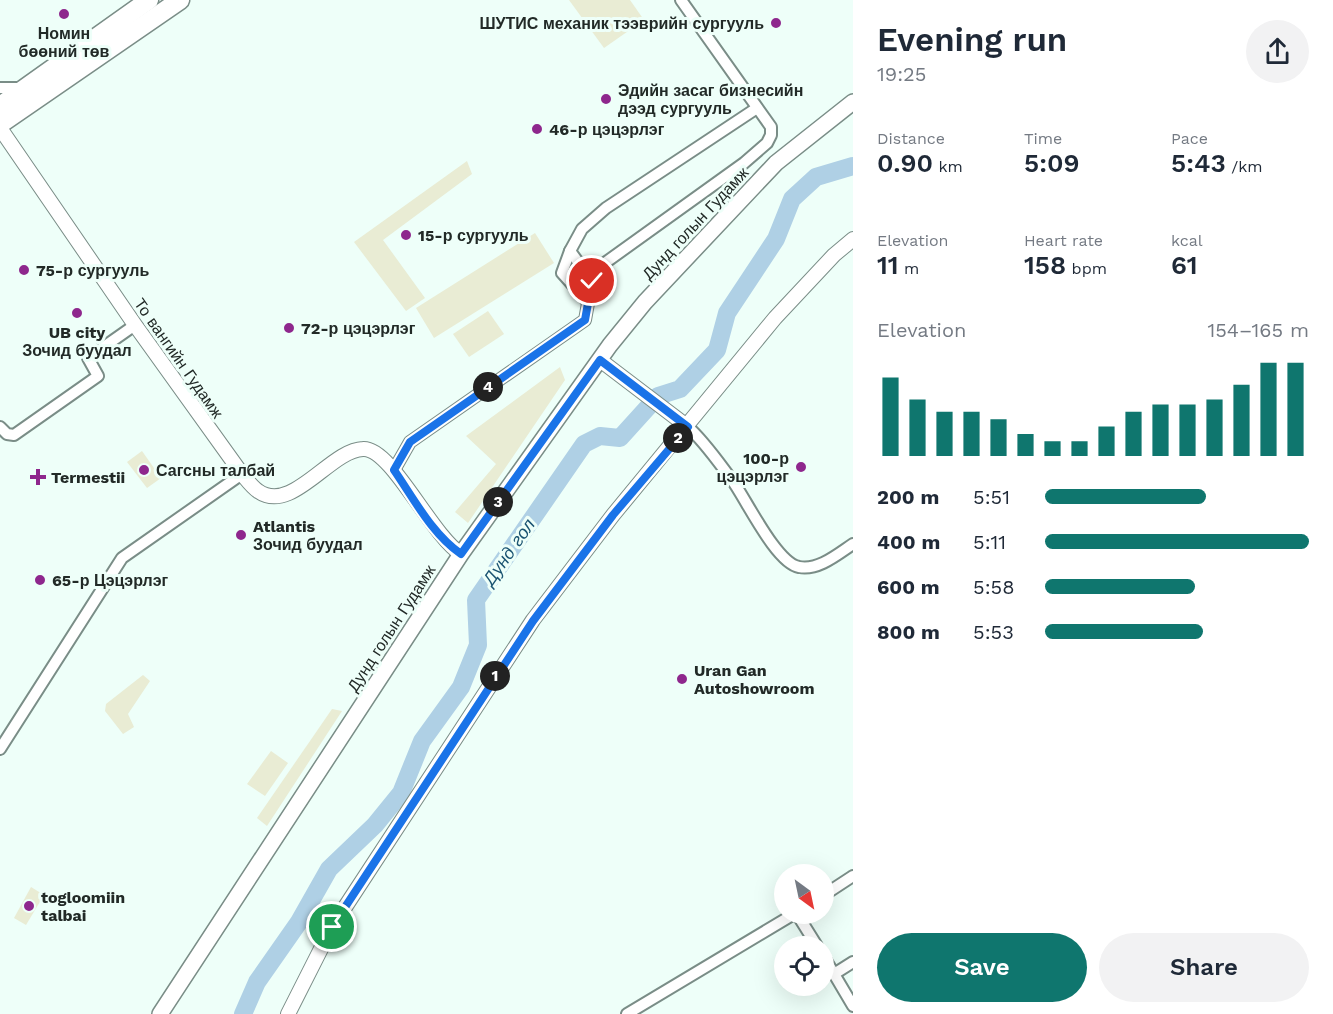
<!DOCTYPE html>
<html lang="en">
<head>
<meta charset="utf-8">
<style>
  body { margin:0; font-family:"Work Sans",sans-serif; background:#f2f2f3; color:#1f2937; height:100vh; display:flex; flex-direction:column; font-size:22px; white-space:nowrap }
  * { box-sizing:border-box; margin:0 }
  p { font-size:20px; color:#747a83 }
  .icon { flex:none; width:33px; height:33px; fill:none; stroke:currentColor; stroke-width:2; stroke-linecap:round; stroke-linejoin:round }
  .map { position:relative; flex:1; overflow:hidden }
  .side { display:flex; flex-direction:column; background:#fff; width:480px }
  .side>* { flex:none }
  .needle { width:39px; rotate:147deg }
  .tools { position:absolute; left:774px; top:864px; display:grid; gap:12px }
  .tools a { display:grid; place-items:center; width:60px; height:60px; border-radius:50%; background:#fff; box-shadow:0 6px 24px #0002; font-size:30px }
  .pin { position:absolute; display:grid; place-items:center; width:51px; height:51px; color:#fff; margin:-26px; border:3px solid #fff; border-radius:50%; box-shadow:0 2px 6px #0007 }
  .km { position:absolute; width:30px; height:30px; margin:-15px; border-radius:50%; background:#222; color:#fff; font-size:16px; line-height:30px; text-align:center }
  .round { display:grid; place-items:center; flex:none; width:63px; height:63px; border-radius:32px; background:#f2f2f3 }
  .headline { display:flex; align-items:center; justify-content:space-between; height:102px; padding:0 24px }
  h1 { font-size:33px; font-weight:600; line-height:45px }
  .figures { display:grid; grid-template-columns:repeat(3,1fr); gap:9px; height:102px; padding:6px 24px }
  .figures div { display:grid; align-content:center }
  .figures b { font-size:26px; font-weight:600 }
  .figures small { font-size:16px; font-weight:400 }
  .figures p { font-size:16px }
  .chart { height:168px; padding:12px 24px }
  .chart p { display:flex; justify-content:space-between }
  .chart svg { width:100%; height:108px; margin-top:6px; stroke:#0f766e; stroke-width:6 }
  .primary-button { display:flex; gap:12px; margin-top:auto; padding:12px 24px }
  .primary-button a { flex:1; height:69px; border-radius:36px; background:#0f766e; color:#fff; font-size:24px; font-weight:600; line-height:69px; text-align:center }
  .primary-button a+a { background:#f2f2f3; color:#1f2937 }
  ul { padding:0 24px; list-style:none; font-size:20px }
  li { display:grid; grid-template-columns:96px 72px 1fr; align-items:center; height:45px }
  li i { height:15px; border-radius:8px; background:#0f766e }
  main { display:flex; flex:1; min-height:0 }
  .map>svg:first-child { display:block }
  .green { fill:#e9ecd4 }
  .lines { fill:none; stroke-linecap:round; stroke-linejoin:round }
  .river { stroke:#afd0e5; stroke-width:18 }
  .minor-casing { stroke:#7a8d87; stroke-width:14 }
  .tertiary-casing { stroke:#7a8d87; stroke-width:16 }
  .secondary-casing { stroke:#7a8d87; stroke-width:18 }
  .trunk-casing { stroke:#7a8d87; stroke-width:21 }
  .minor { stroke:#fff; stroke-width:10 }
  .tertiary { stroke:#fff; stroke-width:14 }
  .secondary { stroke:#fff; stroke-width:15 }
  .trunk { stroke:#fff; stroke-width:18 }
  .route-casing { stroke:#fff; stroke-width:12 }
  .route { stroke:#1a73e8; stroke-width:8 }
  .poi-dot { fill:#8e278d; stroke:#eefff9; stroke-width:2 }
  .labels { text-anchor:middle; stroke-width:6; stroke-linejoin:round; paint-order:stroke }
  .poi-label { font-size:16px; font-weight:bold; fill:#222a27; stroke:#eefff9; text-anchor:start }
  .street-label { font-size:16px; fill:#222a27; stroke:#eefff9 }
  .water-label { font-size:18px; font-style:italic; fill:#1b5472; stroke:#eefff9 }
</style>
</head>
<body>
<main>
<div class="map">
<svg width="853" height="1014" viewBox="0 0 853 1014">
  <rect width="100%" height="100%" fill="#eefff9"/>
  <g class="green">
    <polygon points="569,0 630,0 644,20 604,48"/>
    <polygon points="467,161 472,174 383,240 425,298 406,311 354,242"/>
    <polygon points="535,233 554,263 434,338 416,308"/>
    <polygon points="488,311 504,334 469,357 453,334"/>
    <polygon points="560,367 565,380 468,523 455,512 496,464 466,436"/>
    <polygon points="142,451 161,478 147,488 127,462"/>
    <polygon points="143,675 150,681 128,714 134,727 123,734 105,711 106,704"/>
    <polygon points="332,709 342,711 267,826 257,818"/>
    <polygon points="271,751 288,763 265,796 247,784"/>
    <polygon points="31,887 44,895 26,925 14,918"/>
  </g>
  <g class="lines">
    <polyline class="river" points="243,1014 257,982 299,922 329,869 375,825 401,793 422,741 461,687 478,645 476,600 584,444 600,436 620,438 658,396 680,389 717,350 727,313 776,239 792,199 816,177 853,166"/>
    <g class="minor-casing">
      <g id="minor">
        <polyline points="0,88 20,88"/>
        <polyline points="570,251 562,273 588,302"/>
        <polyline points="592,281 570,251 582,229 606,208 757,108"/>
        <polyline points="0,427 7,434 14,435 98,376 88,358 135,325"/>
        <path d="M688,427C704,441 719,463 732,480C746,499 776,563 799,567C818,571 838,554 853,544"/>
        <polyline points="394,470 410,442 585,320 592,281 602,265 744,163 767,143 771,135 771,127 681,0"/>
        <polyline points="0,749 122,558 242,474"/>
        <polyline points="824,895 853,876"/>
        <polyline points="797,914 817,946"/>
        <polyline points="824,957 853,1006"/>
        <polyline points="834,974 853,962"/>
        <polyline points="627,1014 794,914"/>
      </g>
    </g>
    <g class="tertiary-casing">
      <g id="tertiary">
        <path d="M0,128L135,325L242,474C247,480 252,487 258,491C292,515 330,450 363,449C391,447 431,535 461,554"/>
        <polyline points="600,360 688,427"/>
        <polyline points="288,1014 332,927 533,620 613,515 775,318 834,255 853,239"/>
      </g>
    </g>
    <g class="secondary-casing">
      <polyline id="secondary" points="160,1014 461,554 610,345 645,302 776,163 853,102"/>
    </g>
    <g class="trunk-casing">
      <g id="trunk">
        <polyline points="0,106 149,0"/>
        <polyline points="0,124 180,0"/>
      </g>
    </g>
    <use href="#minor" class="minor"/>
    <use href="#tertiary" class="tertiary"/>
    <use href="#secondary" class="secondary"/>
    <use href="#trunk" class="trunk"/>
  </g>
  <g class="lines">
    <g class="route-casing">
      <path id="route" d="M332,927L533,621L613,515L688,427L600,360L461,554C432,534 414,499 394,470L410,442L585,320L592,281"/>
    </g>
    <use href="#route" class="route"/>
  </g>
  <g class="poi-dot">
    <circle cx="64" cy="14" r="6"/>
    <circle cx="776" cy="23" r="6"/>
    <circle cx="606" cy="99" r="6"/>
    <circle cx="537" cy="129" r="6"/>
    <circle cx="406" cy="235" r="6"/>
    <circle cx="24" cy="270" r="6"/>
    <circle cx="77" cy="313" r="6"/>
    <circle cx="289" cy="328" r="6"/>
    <circle cx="801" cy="467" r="6"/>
    <circle cx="144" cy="470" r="6"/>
    <path d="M35 468h6v6h6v6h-6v6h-6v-6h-6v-6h6z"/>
    <circle cx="241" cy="535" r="6"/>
    <circle cx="40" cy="580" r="6"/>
    <circle cx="682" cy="679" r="6"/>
    <circle cx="29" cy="906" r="6"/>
  </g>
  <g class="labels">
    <g class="poi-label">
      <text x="764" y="29" text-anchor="end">ШУТИС механик тээврийн сургууль</text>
      <text x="64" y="39" text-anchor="middle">Номин<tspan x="64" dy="18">бөөний төв</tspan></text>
      <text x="618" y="96">Эдийн засаг бизнесийн<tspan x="618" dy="18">дээд сургууль</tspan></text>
      <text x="549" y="135">46-р цэцэрлэг</text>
      <text x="418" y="241">15-р сургууль</text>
      <text x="36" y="276">75-р сургууль</text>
      <text x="301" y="334">72-р цэцэрлэг</text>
      <text x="77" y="338" text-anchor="middle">UB city<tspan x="77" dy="18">Зочид буудал</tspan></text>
      <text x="789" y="464" text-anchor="end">100-р<tspan x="789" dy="18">цэцэрлэг</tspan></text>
      <text x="156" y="476">Сагсны талбай</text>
      <text x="51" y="483">Termestii</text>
      <text x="253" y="532">Atlantis<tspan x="253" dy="18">Зочид буудал</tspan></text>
      <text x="52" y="586">65-р Цэцэрлэг</text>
      <text x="694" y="676">Uran Gan<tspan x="694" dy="18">Autoshowroom</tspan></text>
      <text x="41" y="903">togloomiin<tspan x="41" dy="18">talbai</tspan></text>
    </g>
    <g class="street-label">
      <text transform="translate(695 223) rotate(-47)" y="6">Дунд голын Гудамж</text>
      <text transform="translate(179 358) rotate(55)" y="6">То вангийн Гудамж</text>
      <text transform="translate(391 628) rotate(-57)" y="6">Дунд голын Гудамж</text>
    </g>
    <g class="water-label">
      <text transform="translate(509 552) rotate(-55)" y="6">Дунд гол</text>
    </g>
  </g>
</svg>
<div class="tools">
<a><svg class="needle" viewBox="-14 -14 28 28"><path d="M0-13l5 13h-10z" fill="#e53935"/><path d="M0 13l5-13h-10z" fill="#747a83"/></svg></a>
<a><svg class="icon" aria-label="locate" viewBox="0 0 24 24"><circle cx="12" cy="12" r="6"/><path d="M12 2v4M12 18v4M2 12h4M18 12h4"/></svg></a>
</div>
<div class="pin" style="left:332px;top:927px;background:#1e9e55"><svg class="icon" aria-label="arrive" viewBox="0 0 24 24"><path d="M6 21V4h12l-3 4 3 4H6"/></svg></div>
<div class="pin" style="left:592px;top:281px;background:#d93025"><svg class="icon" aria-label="check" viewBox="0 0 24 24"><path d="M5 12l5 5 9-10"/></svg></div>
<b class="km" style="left:495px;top:676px">1</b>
<b class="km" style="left:678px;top:438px">2</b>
<b class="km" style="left:498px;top:502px">3</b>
<b class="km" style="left:488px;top:387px">4</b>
</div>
<section class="side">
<div class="headline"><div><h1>Evening run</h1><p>19:25</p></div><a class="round"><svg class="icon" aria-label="share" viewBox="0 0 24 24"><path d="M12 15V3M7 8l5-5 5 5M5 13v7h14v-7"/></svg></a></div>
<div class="figures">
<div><p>Distance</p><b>0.90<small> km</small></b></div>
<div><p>Time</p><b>5:09</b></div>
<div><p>Pace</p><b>5:43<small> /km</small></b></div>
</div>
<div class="figures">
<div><p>Elevation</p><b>11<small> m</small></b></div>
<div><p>Heart rate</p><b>158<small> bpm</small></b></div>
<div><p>kcal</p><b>61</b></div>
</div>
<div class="chart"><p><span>Elevation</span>154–165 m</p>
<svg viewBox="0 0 160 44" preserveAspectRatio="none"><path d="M5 44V12M15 44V21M25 44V26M35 44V26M45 44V29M55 44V35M65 44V38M75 44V38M85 44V32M95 44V26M105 44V23M115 44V23M125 44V21M135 44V15M145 44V6M155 44V6"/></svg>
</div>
<ul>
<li><b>200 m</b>5:51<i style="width:61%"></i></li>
<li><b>400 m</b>5:11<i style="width:100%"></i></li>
<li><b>600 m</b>5:58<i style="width:57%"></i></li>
<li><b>800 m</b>5:53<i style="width:60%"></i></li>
</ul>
<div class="primary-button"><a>Save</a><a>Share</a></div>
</section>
</main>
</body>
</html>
